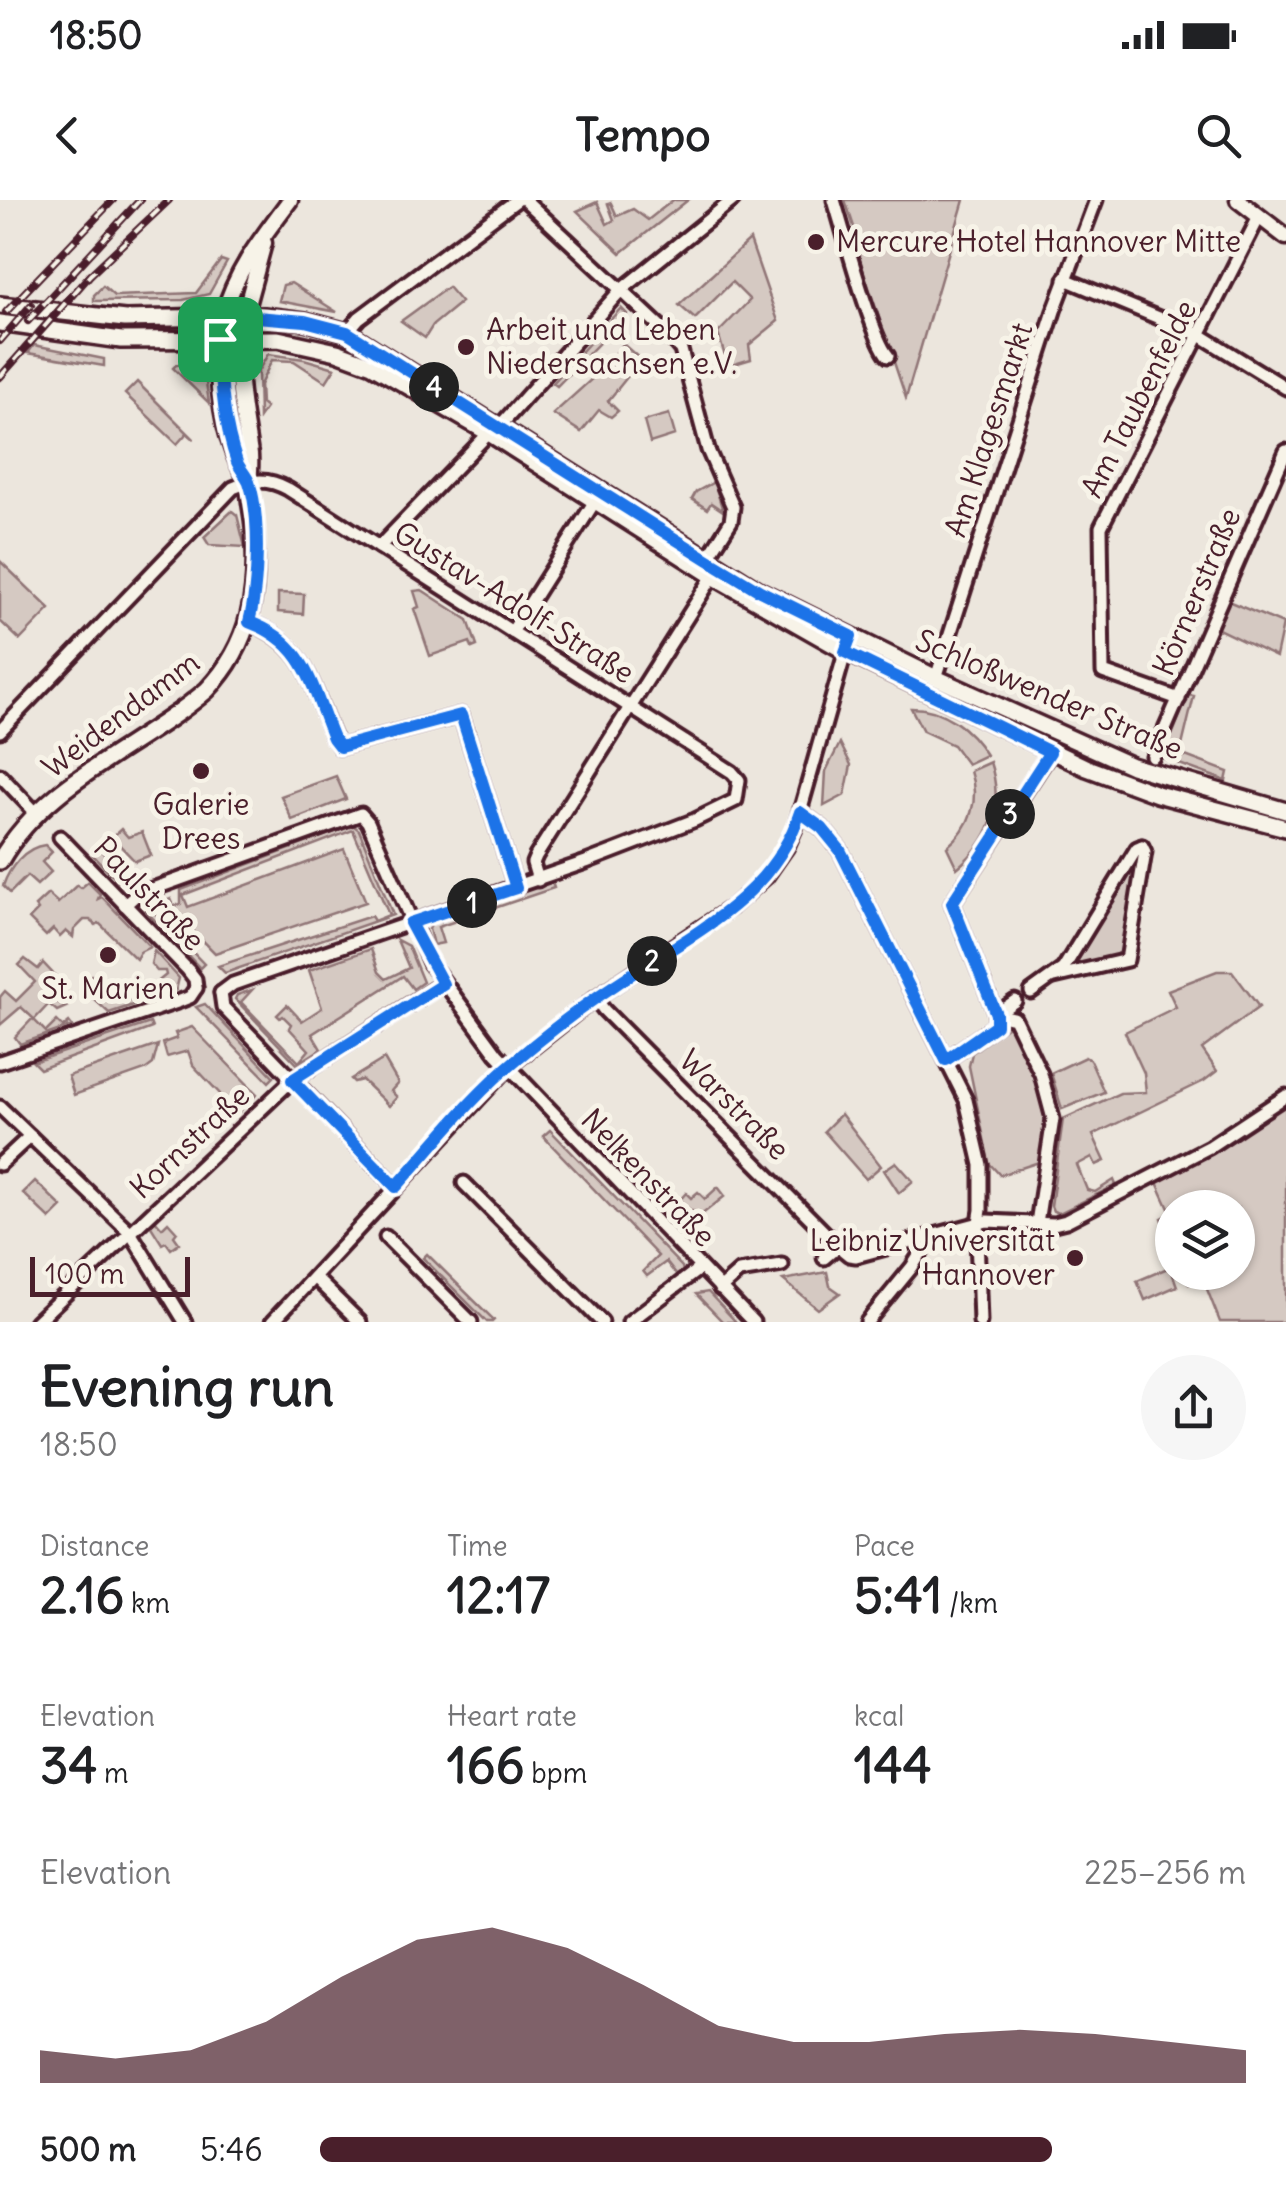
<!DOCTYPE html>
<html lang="en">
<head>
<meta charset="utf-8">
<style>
  body { margin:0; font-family:Delius,sans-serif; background:#f6f6f6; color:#202124; height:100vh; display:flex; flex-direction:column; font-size:38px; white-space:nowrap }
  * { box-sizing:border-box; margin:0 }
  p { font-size:32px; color:#757577 }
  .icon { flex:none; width:55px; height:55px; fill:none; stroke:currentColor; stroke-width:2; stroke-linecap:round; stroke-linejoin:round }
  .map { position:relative; height:1122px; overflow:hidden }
  .sheet { display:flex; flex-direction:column; background:#fff; flex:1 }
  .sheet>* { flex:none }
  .controls { position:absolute; left:1155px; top:990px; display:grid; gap:20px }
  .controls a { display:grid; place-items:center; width:100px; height:100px; border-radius:50%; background:#fff; box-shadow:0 2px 8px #0004; font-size:50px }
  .scale { position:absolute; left:30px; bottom:25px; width:160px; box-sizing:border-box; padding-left:10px; border:5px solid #4a1f2b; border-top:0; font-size:28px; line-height:35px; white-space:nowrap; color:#4a1f2b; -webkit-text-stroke:8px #f7f3e8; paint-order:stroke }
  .pin { position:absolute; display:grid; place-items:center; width:85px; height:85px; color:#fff; margin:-42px; border-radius:20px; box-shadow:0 5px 15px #0006 }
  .km { position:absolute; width:50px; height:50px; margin:-25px; border-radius:50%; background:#222; color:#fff; font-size:28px; line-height:50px; text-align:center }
  .round { display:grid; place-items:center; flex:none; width:105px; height:105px; border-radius:52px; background:#f6f6f6 }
  .headline { display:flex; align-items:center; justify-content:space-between; height:170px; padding:0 40px }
  h1 { font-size:55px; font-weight:700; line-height:75px }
  .figures { display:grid; grid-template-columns:repeat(3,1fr); gap:15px; height:170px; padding:10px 40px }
  .figures div { display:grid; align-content:center }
  .figures b { font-size:50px; font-weight:700 }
  .figures small { font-size:28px; font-weight:400 }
  .figures p { font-size:28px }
  .chart { height:280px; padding:20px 40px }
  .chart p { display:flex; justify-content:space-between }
  .chart svg { width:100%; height:180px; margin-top:10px; fill:#4a1f2b; opacity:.7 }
  ul { padding:0 40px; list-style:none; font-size:32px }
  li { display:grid; grid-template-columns:160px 120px 1fr; align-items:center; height:75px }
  li i { height:25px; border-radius:12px; background:#4a1f2b }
  .status { display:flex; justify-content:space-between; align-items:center; height:70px; padding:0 50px; background:#fff; direction:ltr }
  .status svg { height:28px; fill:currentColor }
  header { display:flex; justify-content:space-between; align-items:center; height:130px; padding:0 40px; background:#fff; font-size:45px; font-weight:700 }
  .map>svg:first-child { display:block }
  .green { fill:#d5c9c2; stroke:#907476; stroke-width:2.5 }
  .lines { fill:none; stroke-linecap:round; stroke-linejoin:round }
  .minor-casing { stroke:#4a1f2b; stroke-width:19 }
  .tertiary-casing { stroke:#4a1f2b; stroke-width:21 }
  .secondary-casing { stroke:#4a1f2b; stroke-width:22 }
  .minor { stroke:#f7f3e8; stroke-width:11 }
  .tertiary { stroke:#f7f3e8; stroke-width:14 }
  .secondary { stroke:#f7f3e8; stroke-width:15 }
  .rail-casing { stroke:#4a1f2b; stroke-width:8 }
  .rail { stroke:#f7f3e8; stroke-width:4; stroke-dasharray:11; stroke-linecap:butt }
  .route-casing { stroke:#fff; stroke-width:20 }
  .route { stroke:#1a73e8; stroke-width:12 }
  .poi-dot { fill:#4a1f2b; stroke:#f7f3e8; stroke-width:4 }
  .labels { text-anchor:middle; stroke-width:10; stroke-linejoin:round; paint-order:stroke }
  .poi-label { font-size:30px; fill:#4a1f2b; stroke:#f7f3e8; text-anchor:start }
  .street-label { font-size:30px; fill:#4a1f2b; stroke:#f7f3e8 }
</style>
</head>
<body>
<div class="status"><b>18:50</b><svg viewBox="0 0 49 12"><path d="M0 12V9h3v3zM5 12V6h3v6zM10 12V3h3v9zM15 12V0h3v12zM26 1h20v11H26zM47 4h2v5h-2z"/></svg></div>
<header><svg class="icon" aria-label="back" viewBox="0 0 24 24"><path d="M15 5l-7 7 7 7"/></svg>Tempo<svg class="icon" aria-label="search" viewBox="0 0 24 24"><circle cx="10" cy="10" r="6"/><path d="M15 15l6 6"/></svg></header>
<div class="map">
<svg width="1286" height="1122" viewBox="0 0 1286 1122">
  <rect width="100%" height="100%" fill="#ece6dd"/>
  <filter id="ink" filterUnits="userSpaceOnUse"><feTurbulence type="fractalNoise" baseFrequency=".01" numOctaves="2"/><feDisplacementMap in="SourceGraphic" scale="20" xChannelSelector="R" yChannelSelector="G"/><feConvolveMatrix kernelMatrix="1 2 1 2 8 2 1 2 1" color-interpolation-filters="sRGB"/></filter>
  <g filter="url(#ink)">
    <g class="green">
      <polygon points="673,0 688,0 621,53 577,11 597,2 607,24 614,20 608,4 611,3 617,16 633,9 648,20"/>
      <polygon points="845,0 964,0 906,198 852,37 855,30"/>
      <polygon points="750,40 778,121 749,145 751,159 728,166 718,133 750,100 732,82 695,119 679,105"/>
      <polygon points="221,60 227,62 209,94 183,100 94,101 94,95 103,86 114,96 196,93"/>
      <polygon points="291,83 337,112 279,101 283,85"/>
      <polygon points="448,87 461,102 433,125 425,138 401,121"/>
      <polygon points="621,108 627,114 557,186 553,183"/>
      <polygon points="623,144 641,160 608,201 618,211 611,217 599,210 581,232 553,214 603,169"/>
      <polygon points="34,145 104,159 104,166 28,153"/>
      <polygon points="268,154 304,159 335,168 326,182 294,161 272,160 260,185 261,204 266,208 259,218 258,171"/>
      <polygon points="203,162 209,203 173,168 176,165"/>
      <polygon points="137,182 194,239 187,233 177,244 125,194"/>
      <polygon points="669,214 675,235 650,243 644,221"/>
      <polygon points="714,282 723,311 711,303 707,309 692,299 696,292"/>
      <polygon points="232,311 237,315 245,347 209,345 204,337"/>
      <polygon points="0,361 50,409 20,440 0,421"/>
      <polygon points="422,390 468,420 477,446 472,448 470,442 430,456 414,409 419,407 414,391"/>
      <polygon points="278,393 304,394 303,414 278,412"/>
      <polygon points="1228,401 1283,424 1276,457 1216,428"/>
      <path d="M876,458L1131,571L1241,609C1109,578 997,519 875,461Z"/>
      <polygon points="1188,495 1194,496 1180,554 1228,572 1226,581 1163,558"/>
      <path d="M911,508C943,508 970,528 986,555L967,564L953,545L923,531Z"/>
      <polygon points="840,543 851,565 845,595 824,606 826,571"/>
      <path d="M990,562C1004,604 991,640 957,668L947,647C971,627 980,600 970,571Z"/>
      <polygon points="336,576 346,599 292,620 281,596"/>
      <polygon points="353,625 359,630 393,715 225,773 218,766 371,716 374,721 389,715 353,630 183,695 188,707 344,649 366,702 215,753 164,701 171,699 174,706 181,704 181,690"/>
      <polygon points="121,629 128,637 142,632 151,655 135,661 112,637"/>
      <path d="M45,645L52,652L42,662L51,672L37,685L27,676L10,693L3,686C9,668 25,647 45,645Z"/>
      <polygon points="1142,646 1127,760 1063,769"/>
      <polygon points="100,649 131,682 119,682 93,655"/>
      <polygon points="88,682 100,694 98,699 102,697 150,747 140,752 136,759 99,723 96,725 90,720 84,720 74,730 73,737 66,731 60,737 53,729 46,736 29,719 38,710 35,706 48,694 58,703 77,685 81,688"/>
      <polygon points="552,682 554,688 438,727 443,743 433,745 429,729 433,722"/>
      <polygon points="160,697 163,700 152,710 204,764 200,768 146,711 148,702"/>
      <polygon points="397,740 408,746 423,782 413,789 403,776 312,834 321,849 297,864 235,799 237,795 252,790 241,802 299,862 309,850 289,828 291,824 283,816 280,818 277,815 287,805 302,821 322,808 309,770 371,749 379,772 386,779 409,768"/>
      <polygon points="154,751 179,778 176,790 164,795 154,792 155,784 166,775 165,771 157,771 151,764"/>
      <polygon points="25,759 38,769 43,763 59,780 50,791 56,801 66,807 57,811 49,804 34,820 46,832 57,821 63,827 69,822 72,826 20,844 15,837 33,818 21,807 0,825 0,797 5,791 16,801 35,782 19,765"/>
      <polygon points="1217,771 1232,771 1259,807 1202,849 1217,871 1204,881 1093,935 1105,961 1096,965 1092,957 1077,965 1087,990 1095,992 1114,980 1116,985 1059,1013 1053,1011 1051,1006 1063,919 1120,893 1146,892 1144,873 1125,832 1176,807 1168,790"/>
      <polygon points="91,775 109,798 142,802 109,813 81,787 82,779"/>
      <polygon points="205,804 274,877 269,882 196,807"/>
      <polygon points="150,823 152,828 40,869 33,862"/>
      <path d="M1011,824C1037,878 1052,899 1042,961L1000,975L989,963L969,866L972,853Z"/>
      <polygon points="192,827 257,894 238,913 193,865 188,851 167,857 163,843 177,838 175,833"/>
      <polygon points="158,845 153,864 145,870 74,895 68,876"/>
      <polygon points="1085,857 1090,860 1104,892 1062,909 1051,873"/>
      <polygon points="384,859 398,883 391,891 397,897 389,906 362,880 354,882 351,879"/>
      <polygon points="1286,896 1286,1122 1220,1122 1203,1079 1189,1084 1184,1073 1238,1072 1238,1008 1172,1008 1172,1029 1171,1026 1166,1028 1162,1018 1171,1013 1155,978"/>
      <polygon points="841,914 881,966 866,979 824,931"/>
      <polygon points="550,930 682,1067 683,1071 677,1076 666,1062 647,1076 643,1071 658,1056 543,936"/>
      <polygon points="896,962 913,981 899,993 884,970"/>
      <polygon points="35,981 62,1007 50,1019 23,993"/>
      <polygon points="718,987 725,996 700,1016 678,1002 686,993 691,998 698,992 705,999"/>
      <polygon points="155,1020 162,1028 168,1022 177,1032 174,1036 179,1043 171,1049 166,1042 162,1044 150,1025"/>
      <polygon points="427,1054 494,1120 492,1122 487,1122 423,1058"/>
      <polygon points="1170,1067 1177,1086 1145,1100 1137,1081"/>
      <polygon points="827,1072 830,1086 840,1093 818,1109 783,1080"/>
      <polygon points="708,1092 736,1122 723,1122 696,1094"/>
    </g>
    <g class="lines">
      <g class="minor-casing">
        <g id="minor">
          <polyline points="525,0 667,133 681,150 708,250 733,307 731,321 707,359"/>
          <path d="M834,0C843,29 872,139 888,156"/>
          <polyline points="1065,79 1200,135 1286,188"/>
          <polyline points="347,132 359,118 517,0"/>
          <polyline points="499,227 620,91 733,0"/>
          <polyline points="379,347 489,233"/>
          <path d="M249,422C307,444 311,485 333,537L340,547L461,515L516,688"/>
          <polyline points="512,432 595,301"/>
          <polyline points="936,478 1054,111 1096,0"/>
          <polyline points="1179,499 1103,472 1101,327 1259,17"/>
          <path d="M0,531L233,288C254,279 268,278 288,289L732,572L739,580L736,600L695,620L586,662L233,784L221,793"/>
          <polyline points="1153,557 1286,251"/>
          <polyline points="0,575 38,615"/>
          <polyline points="800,612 822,628 840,650 966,900 981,965 981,1010 977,1035 980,1122"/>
          <polyline points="60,637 188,770 195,779 196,788"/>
          <polyline points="538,680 533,663 536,656 713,376"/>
          <polyline points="125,705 136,695 361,614 368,622 430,763 497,854 753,1122"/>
          <polyline points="1054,777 1127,760 1145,652 1142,646"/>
          <polyline points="1031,792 1063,769 1137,648 1142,646"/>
          <polyline points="221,793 223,807 396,987"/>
          <polyline points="595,798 604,810 838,1046"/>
          <polyline points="996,814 1014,818 1041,874 1053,919 1037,1023"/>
          <polyline points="996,814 1015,801"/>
          <polyline points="946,860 996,825 996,814 952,703 1051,552"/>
          <polyline points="0,862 180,801 190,797 196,788"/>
          <polyline points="0,907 130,1032 185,1122"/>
          <polyline points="0,964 30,936"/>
          <polyline points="464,983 602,1122"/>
          <polyline points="386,1037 471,1122"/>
          <polyline points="824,1058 838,1046 849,1055 856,1056 987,1021 1054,1024 1066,1021 1209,947 1286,896"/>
          <polyline points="314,1077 360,1122"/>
          <polyline points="720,1089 739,1072 782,1065"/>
          <polyline points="36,1122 292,880 443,783"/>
          <polyline points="272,1122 508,867 595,798 732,707 766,677 787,647 795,629 847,446"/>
          <polyline points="629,1122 700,1068"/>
          <polyline points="867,1122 912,1067 921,1053 919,1038"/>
        </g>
      </g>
      <g class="tertiary-casing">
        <g id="tertiary">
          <polyline points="1238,0 1286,37"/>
          <path d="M223,116C235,71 263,36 290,0"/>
          <polyline points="244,116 264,43"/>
        </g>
      </g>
      <g class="secondary-casing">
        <g id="secondary">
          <polyline points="0,105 125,119 264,116 305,121 347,132 760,391 936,478 1132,566 1286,611"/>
          <polyline points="0,123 121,140 278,139 337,152 372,165 489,233 713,376 845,451 1087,568 1157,594 1286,628"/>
          <path d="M221,129C215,177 222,241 249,281"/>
          <path d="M0,661C45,581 141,547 207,490C252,443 259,390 254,327C253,312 248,296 249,282C249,271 251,262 249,251C243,211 234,171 242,129"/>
        </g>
      </g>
      <use href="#minor" class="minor"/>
      <use href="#tertiary" class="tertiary"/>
      <use href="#secondary" class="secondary"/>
      <g class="rail-casing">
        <g id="rail">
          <polyline points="6,112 113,0"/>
          <polyline points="28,121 140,0"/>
          <polyline points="0,141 31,105"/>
          <polyline points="0,177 90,75 169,0"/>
        </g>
      </g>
      <use href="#rail" class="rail"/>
    </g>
  </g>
  <g class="lines" filter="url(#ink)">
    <g class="route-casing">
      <path id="route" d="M244,116L305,121L347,132L707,359L760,391L851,436L845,452L1050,552L952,703L996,814V825L946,860L840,650L822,628L800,612C772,700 686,737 615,785C581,807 548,833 517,859C472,896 435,944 396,987L292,880L443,784L410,723L516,688L461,515L340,547L333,538C311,486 307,443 249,422C258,387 261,317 249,282C246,275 240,269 237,262C223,223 220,180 220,139L240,138Z"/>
    </g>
    <use href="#route" class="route"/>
  </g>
  <g class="poi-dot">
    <circle cx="816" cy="42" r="10"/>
    <circle cx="466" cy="147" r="10"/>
    <circle cx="201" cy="571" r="10"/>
    <circle cx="108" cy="755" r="10"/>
    <circle cx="1075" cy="1058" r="10"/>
  </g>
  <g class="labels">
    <g class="poi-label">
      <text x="836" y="52">Mercure Hotel Hannover Mitte</text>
      <text x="486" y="140">Arbeit und Leben<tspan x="486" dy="34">Niedersachsen e.V.</tspan></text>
      <text x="201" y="615" text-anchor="middle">Galerie<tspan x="201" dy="34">Drees</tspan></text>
      <text x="108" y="799" text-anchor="middle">St. Marien</text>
      <text x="1055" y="1051" text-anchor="end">Leibniz Universität<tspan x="1055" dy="34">Hannover</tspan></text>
    </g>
    <g class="street-label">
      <text transform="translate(1139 199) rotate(-63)" y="10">Am Taubenfelde</text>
      <text transform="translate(989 230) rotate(-72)" y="10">Am Klagesmarkt</text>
      <text transform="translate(1197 392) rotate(-67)" y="10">Körnerstraße</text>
      <text transform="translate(514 403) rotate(32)" y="10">Gustav-Adolf-Straße</text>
      <text transform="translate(1049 495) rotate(23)" y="10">Schloßwender Straße</text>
      <text transform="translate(121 515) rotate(-37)" y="10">Weidendamm</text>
      <text transform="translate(149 694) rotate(46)" y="10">Paulstraße</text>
      <text transform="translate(734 905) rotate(45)" y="10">Warstraße</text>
      <text transform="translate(190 942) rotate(-43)" y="10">Kornstraße</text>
      <text transform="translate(648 978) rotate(46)" y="10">Nelkenstraße</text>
    </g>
  </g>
</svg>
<div class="controls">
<a><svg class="icon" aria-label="layers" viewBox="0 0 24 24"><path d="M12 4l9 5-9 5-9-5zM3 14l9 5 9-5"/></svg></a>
</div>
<div class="scale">100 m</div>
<div class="pin" style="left:220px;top:139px;background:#1e9e55"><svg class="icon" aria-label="arrive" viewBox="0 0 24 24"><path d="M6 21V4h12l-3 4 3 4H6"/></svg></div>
<b class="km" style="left:472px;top:703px">1</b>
<b class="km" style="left:652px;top:761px">2</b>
<b class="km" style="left:1010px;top:614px">3</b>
<b class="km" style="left:434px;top:187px">4</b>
</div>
<section class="sheet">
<div class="headline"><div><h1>Evening run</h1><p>18:50</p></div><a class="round"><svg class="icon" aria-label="share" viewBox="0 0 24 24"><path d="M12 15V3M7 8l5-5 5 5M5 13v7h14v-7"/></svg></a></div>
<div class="figures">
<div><p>Distance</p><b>2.16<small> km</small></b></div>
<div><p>Time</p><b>12:17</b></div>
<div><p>Pace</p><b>5:41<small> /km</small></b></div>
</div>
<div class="figures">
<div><p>Elevation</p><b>34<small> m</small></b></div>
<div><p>Heart rate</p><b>166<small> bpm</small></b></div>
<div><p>kcal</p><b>144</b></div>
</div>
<div class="chart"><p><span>Elevation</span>225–256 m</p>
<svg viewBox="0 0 160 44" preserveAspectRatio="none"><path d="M0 44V36L10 38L20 36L30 29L40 18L50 9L60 6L70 11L80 20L90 30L100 34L110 34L120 32L130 31L140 32L150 34L160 36V44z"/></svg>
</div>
<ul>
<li><b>500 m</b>5:46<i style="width:79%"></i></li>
</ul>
</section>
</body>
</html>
